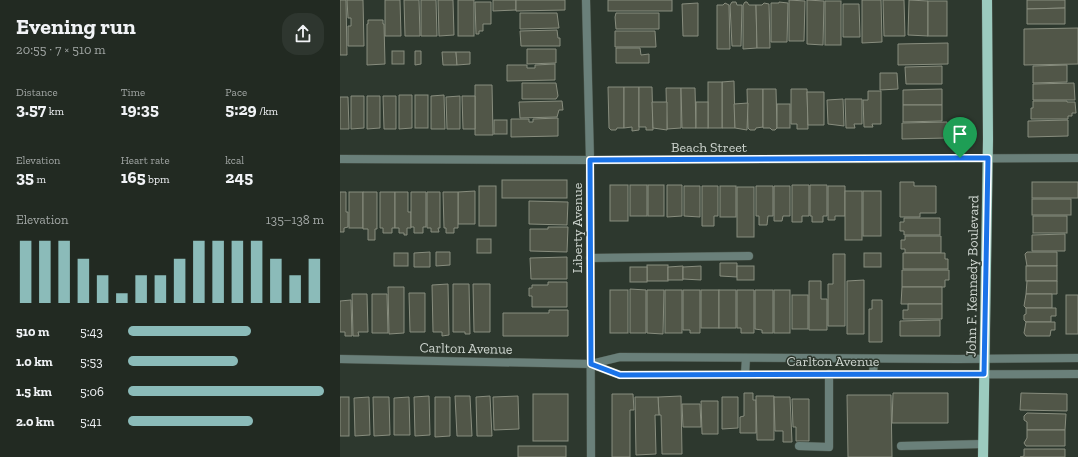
<!DOCTYPE html>
<html lang="en">
<head>
<meta charset="utf-8">
<style>
  body { margin:0; font-family:"Zilla Slab",serif; background:#2e362f; color:#f1f3f6; height:100vh; display:flex; flex-direction:column; font-size:15px; white-space:nowrap }
  * { box-sizing:border-box; margin:0 }
  p { font-size:13px; color:#a2a7a5 }
  .icon { flex:none; width:22px; height:22px; fill:none; stroke:currentColor; stroke-width:2; stroke-linecap:round; stroke-linejoin:round }
  .map { position:relative; flex:1; overflow:hidden }
  .panel { display:flex; flex-direction:column; background:#222a22; width:340px }
  .panel>* { flex:none }
  .pin { position:absolute; display:grid; place-items:center; width:34px; height:34px; color:#fff; margin:-41px -17px; border-radius:50% 50% 50% 0; rotate:-45deg; box-shadow:0 0 4px #0007 }
  .pin .icon { rotate:45deg }
  .round { display:grid; place-items:center; flex:none; width:42px; height:42px; border-radius:16px; background:#2e362f }
  .overview { display:flex; align-items:center; justify-content:space-between; height:68px; padding:0 16px }
  h1 { font-size:22px; font-weight:700; line-height:30px }
  .figures { display:grid; grid-template-columns:repeat(3,1fr); gap:6px; height:68px; padding:4px 16px }
  .figures div { display:grid; align-content:center }
  .figures b { font-size:17px; font-weight:700 }
  .figures small { font-size:11px; font-weight:400 }
  .figures p { font-size:11px }
  .chart { height:112px; padding:8px 16px }
  .chart p { display:flex; justify-content:space-between }
  .chart svg { width:100%; height:72px; margin-top:4px; stroke:#8bbbb9; stroke-width:6 }
  ul { padding:0 16px; list-style:none; font-size:13px }
  li { display:grid; grid-template-columns:64px 48px 1fr; align-items:center; height:30px }
  li i { height:10px; border-radius:5px; background:#8bbbb9 }
  main { display:flex; flex:1; min-height:0 }
  .map>svg:first-child { display:block }
  .building { fill:#515648; stroke:#888d7e }
  .lines { fill:none; stroke-linecap:round; stroke-linejoin:round }
  .lane-casing { stroke:#4a544b; stroke-width:9 }
  .street-casing { stroke:#4a544b; stroke-width:9 }
  .primary-casing { stroke:#4a544b; stroke-width:11 }
  .lane { stroke:#6a807a; stroke-width:8 }
  .street { stroke:#6a807a; stroke-width:8 }
  .primary { stroke:#9ccbbf; stroke-width:10 }
  .route-casing { stroke:#fff; stroke-width:8 }
  .route { stroke:#1a73e8; stroke-width:5 }
  .labels { text-anchor:middle; stroke-width:3; stroke-linejoin:round; paint-order:stroke }
  .street-label { font-size:14px; fill:#cfd6d0; stroke:#2d382e }
</style>
</head>
<body>
<main>
<section class="panel">
<div class="overview"><div><h1>Evening run</h1><p>20:55 · 7 × 510 m</p></div><a class="round"><svg class="icon" aria-label="share" viewBox="0 0 24 24"><path d="M12 15V3M7 8l5-5 5 5M5 13v7h14v-7"/></svg></a></div>
<div class="figures">
<div><p>Distance</p><b>3.57<small> km</small></b></div>
<div><p>Time</p><b>19:35</b></div>
<div><p>Pace</p><b>5:29<small> /km</small></b></div>
</div>
<div class="figures">
<div><p>Elevation</p><b>35<small> m</small></b></div>
<div><p>Heart rate</p><b>165<small> bpm</small></b></div>
<div><p>kcal</p><b>245</b></div>
</div>
<div class="chart"><p><span>Elevation</span>135–138 m</p>
<svg viewBox="0 0 160 44" preserveAspectRatio="none"><path d="M5 44V6M15 44V6M25 44V6M35 44V17M45 44V27M55 44V38M65 44V27M75 44V27M85 44V17M95 44V6M105 44V6M115 44V6M125 44V6M135 44V17M145 44V27M155 44V17"/></svg>
</div>
<ul>
<li><b>510 m</b>5:43<i style="width:63%"></i></li>
<li><b>1.0 km</b>5:53<i style="width:56%"></i></li>
<li><b>1.5 km</b>5:06<i style="width:100%"></i></li>
<li><b>2.0 km</b>5:41<i style="width:64%"></i></li>
</ul>
</section>
<div class="map">
<svg width="738" height="457" viewBox="0 0 738 457">
  <rect width="100%" height="100%" fill="#2d382e"/>
  <g class="building">
    <polygon points="0,0 6,0 7,55 0,55"/>
    <polygon points="7,0 23,0 24,46 8,46 8,26 11,26 11,18 8,18"/>
    <polygon points="45,0 60,0 61,36 45,36"/>
    <polygon points="64,0 79,0 80,36 65,36"/>
    <polygon points="81,0 96,0 97,36 81,36"/>
    <polygon points="98,0 113,0 114,35 99,36"/>
    <rect x="118" y="0" width="16" height="36"/>
    <polygon points="153,0 176,0 176,10 153,11"/>
    <polygon points="176,0 225,0 225,10 176,11"/>
    <rect x="268" y="0" width="64" height="11"/>
    <polygon points="449,0 465,1 464,41 449,41"/>
    <polygon points="467,0 484,1 483,45 467,44"/>
    <polygon points="522,0 541,0 542,42 522,43"/>
    <polygon points="543,0 564,0 565,36 544,36"/>
    <polygon points="569,0 588,1 588,36 568,35"/>
    <polygon points="687,0 725,0 725,8 687,9"/>
    <rect x="485" y="1" width="16" height="44"/>
    <rect x="588" y="1" width="19" height="35"/>
    <polygon points="135,2 151,2 151,24 143,24 143,31 139,31 139,34 136,34"/>
    <polygon points="392,2 396,2 397,5 402,5 401,46 392,46 390,5"/>
    <polygon points="405,2 407,2 409,5 416,5 417,48 403,49 403,5"/>
    <polygon points="439,2 448,3 447,42 431,42 431,3 439,3"/>
    <polygon points="358,3 358,36 343,36 342,4"/>
    <polygon points="385,3 389,5 390,49 377,49 377,5 383,5"/>
    <polygon points="424,3 429,4 430,48 417,48 416,5 422,5"/>
    <polygon points="503,4 519,4 520,37 503,37"/>
    <polygon points="725,8 725,24 687,24 687,9"/>
    <polygon points="180,13 217,13 219,28 180,29"/>
    <polygon points="276,13 319,13 319,29 276,29 275,17"/>
    <polygon points="28,20 43,20 43,24 44,24 45,64 27,65 27,24 28,24"/>
    <polygon points="738,28 738,64 684,65 684,29"/>
    <polygon points="217,30 218,38 220,38 220,46 181,46 180,31"/>
    <polygon points="275,31 315,31 316,47 275,47"/>
    <polygon points="608,43 608,64 558,65 558,44"/>
    <polygon points="276,48 300,48 301,55 309,54 309,63 276,63"/>
    <polygon points="187,49 216,49 216,63 187,64"/>
    <rect x="52" y="51" width="12" height="13"/>
    <polygon points="75,51 81,51 81,64 75,65"/>
    <polygon points="102,52 116,52 117,65 103,65"/>
    <polygon points="116,52 130,52 130,64 117,65"/>
    <polygon points="215,64 215,80 167,81 167,65 187,65 187,68 195,68 195,65"/>
    <polygon points="727,65 727,82 693,83 693,66"/>
    <polygon points="602,66 602,84 566,84 565,67"/>
    <polygon points="540,73 557,73 558,89 540,90"/>
    <polygon points="394,81 395,128 382,128 382,82"/>
    <rect x="368" y="82" width="14" height="46"/>
    <polygon points="182,83 216,83 218,96 216,99 182,99"/>
    <polygon points="734,83 735,100 693,100 693,84"/>
    <polygon points="135,85 152,85 153,135 135,135"/>
    <polygon points="268,87 284,87 284,128 277,128 276,130 271,130 269,128"/>
    <polygon points="284,87 299,87 299,130 292,131 292,127 284,128"/>
    <polygon points="299,87 312,87 313,130 306,130 306,127 299,127"/>
    <polygon points="326,88 341,88 341,128 327,129"/>
    <polygon points="341,88 355,88 356,128 342,128"/>
    <polygon points="407,89 423,89 423,127 416,128 415,130 410,130 408,128"/>
    <polygon points="423,89 436,89 437,128 435,130 432,130 430,128 423,128"/>
    <polygon points="451,89 467,89 468,129 457,129 457,124 451,124"/>
    <polygon points="602,89 602,105 563,105 563,90"/>
    <polygon points="528,91 541,91 541,124 532,124 533,127 524,127 523,100 528,100"/>
    <polygon points="467,92 484,92 484,125 468,125"/>
    <polygon points="59,95 72,95 72,128 59,129"/>
    <rect x="75" y="95" width="13" height="33"/>
    <polygon points="104,95 105,129 91,129 91,96"/>
    <polygon points="11,96 24,96 24,128 11,129"/>
    <polygon points="27,96 40,96 40,128 27,129"/>
    <polygon points="43,96 56,96 56,129 44,129"/>
    <polygon points="120,96 120,129 107,129 106,97"/>
    <polygon points="122,96 135,96 135,129 123,129"/>
    <polygon points="0,97 8,97 9,129 0,129"/>
    <polygon points="503,99 504,126 488,124 487,100"/>
    <polygon points="505,99 522,99 522,124 514,124 515,128 506,128"/>
    <polygon points="222,101 223,110 219,110 217,117 180,118 179,102"/>
    <polygon points="693,101 727,101 727,102 735,102 736,113 732,113 732,116 728,116 728,119 691,119 691,108 693,108"/>
    <polygon points="312,102 327,102 327,130 313,128"/>
    <rect x="356" y="102" width="12" height="26"/>
    <polygon points="408,103 407,130 395,128 394,104"/>
    <rect x="437" y="104" width="13" height="24"/>
    <polygon points="563,105 602,105 602,121 563,122"/>
    <polygon points="218,118 218,136 171,137 171,119 189,119 189,122 193,122 193,119"/>
    <rect x="154" y="120" width="13" height="14"/>
    <polygon points="728,120 728,136 688,137 688,121"/>
    <polygon points="607,122 607,138 562,139 562,123"/>
    <rect x="162" y="180" width="65" height="18"/>
    <polygon points="560,182 574,182 574,186 596,186 596,213 580,213 580,217 560,217"/>
    <rect x="692" y="182" width="46" height="16"/>
    <rect x="270" y="185" width="18" height="36"/>
    <rect x="290" y="185" width="17" height="31"/>
    <rect x="308" y="185" width="16" height="31"/>
    <polygon points="327,185 342,185 342,216 327,217"/>
    <polygon points="452,185 469,185 469,216 462,216 462,222 452,222"/>
    <polygon points="470,185 487,185 487,216 483,216 483,222 472,222 472,216 470,216"/>
    <rect x="139" y="186" width="17" height="40"/>
    <polygon points="344,186 360,186 360,217 344,216"/>
    <polygon points="362,186 378,186 378,216 374,216 374,226 362,226"/>
    <rect x="380" y="186" width="16" height="31"/>
    <polygon points="416,186 433,186 433,216 428,216 427,225 419,225 419,216 416,216"/>
    <polygon points="434,186 450,186 450,216 443,216 442,221 434,221"/>
    <polygon points="488,186 505,186 505,216 495,216 495,220 488,220"/>
    <rect x="397" y="187" width="17" height="50"/>
    <polygon points="135,191 135,224 118,224 118,192"/>
    <rect x="505" y="191" width="17" height="49"/>
    <rect x="523" y="191" width="18" height="45"/>
    <polygon points="0,192 6,192 6,212 8,212 8,227 4,228 4,232 0,232"/>
    <rect x="9" y="192" width="14" height="36"/>
    <polygon points="23,192 37,192 37,229 35,229 35,240 28,240 28,229 23,229"/>
    <polygon points="40,192 55,192 55,228 52,228 52,233 43,233 43,228 40,228"/>
    <polygon points="55,192 68,192 68,212 71,212 71,228 67,228 67,235 64,235 64,233 59,233 59,228 55,228"/>
    <polygon points="71,192 86,192 86,227 83,227 83,233 74,233 74,227 71,227"/>
    <polygon points="87,192 100,192 100,228 98,228 99,232 91,232 91,228 87,228"/>
    <polygon points="103,192 118,192 118,228 114,228 114,233 106,233 106,228 104,228"/>
    <rect x="692" y="199" width="39" height="16"/>
    <polygon points="189,201 228,202 227,225 189,224"/>
    <rect x="693" y="216" width="34" height="17"/>
    <polygon points="564,218 600,218 600,235 564,235 564,231 560,231 560,222 564,222"/>
    <polygon points="208,227 228,227 227,252 190,251 190,229 208,229"/>
    <polygon points="725,234 725,251 692,251 692,235"/>
    <polygon points="565,236 601,236 601,253 565,253 565,249 561,249 561,240 565,240"/>
    <rect x="137" y="239" width="14" height="14"/>
    <polygon points="90,252 90,267 74,267 74,253"/>
    <polygon points="96,252 110,252 110,265 96,266"/>
    <polygon points="687,252 717,252 717,266 687,266 685,254"/>
    <rect x="54" y="253" width="14" height="13"/>
    <rect x="524" y="253" width="17" height="14"/>
    <polygon points="563,253 605,253 605,259 608,259 608,269 563,269"/>
    <polygon points="493,254 505,254 505,326 488,326 488,284 493,284"/>
    <polygon points="227,257 227,279 191,279 190,258"/>
    <polygon points="380,263 397,263 397,277 380,276"/>
    <rect x="307" y="265" width="21" height="16"/>
    <polygon points="343,266 343,280 328,280 328,267"/>
    <polygon points="361,266 361,280 343,279 343,267"/>
    <rect x="397" y="266" width="17" height="14"/>
    <rect x="686" y="266" width="31" height="15"/>
    <rect x="290" y="267" width="17" height="15"/>
    <polygon points="562,270 609,270 609,280 605,280 605,287 562,287"/>
    <polygon points="524,280 524,334 507,334 507,281"/>
    <polygon points="469,281 481,281 481,299 487,299 487,330 469,330"/>
    <polygon points="687,281 717,281 717,294 686,294"/>
    <polygon points="208,282 227,282 227,307 192,307 192,296 189,296 189,288 192,288 192,285 208,285"/>
    <polygon points="108,284 109,335 102,336 102,332 93,332 92,285"/>
    <polygon points="113,284 129,284 130,334 125,334 125,332 113,332"/>
    <polygon points="133,284 150,284 150,332 134,332"/>
    <polygon points="48,287 64,287 64,333 49,334"/>
    <polygon points="562,287 602,287 602,304 561,304"/>
    <polygon points="290,289 306,290 306,333 290,333"/>
    <rect x="270" y="290" width="18" height="43"/>
    <polygon points="307,290 324,290 323,334 307,333"/>
    <rect x="325" y="290" width="17" height="43"/>
    <polygon points="343,290 360,290 360,333 350,333 350,330 343,330"/>
    <rect x="361" y="290" width="18" height="38"/>
    <rect x="379" y="290" width="17" height="38"/>
    <polygon points="397,290 414,290 414,333 401,333 401,328 397,328"/>
    <polygon points="415,290 433,290 433,333 422,333 422,330 415,329"/>
    <rect x="434" y="290" width="16" height="43"/>
    <polygon points="69,293 85,293 85,332 70,332"/>
    <polygon points="12,294 27,294 28,332 18,332 19,336 13,336"/>
    <polygon points="32,294 47,294 48,333 32,333"/>
    <polygon points="686,294 712,294 712,308 686,308 684,306"/>
    <rect x="452" y="295" width="16" height="34"/>
    <rect x="726" y="295" width="12" height="39"/>
    <polygon points="11,300 12,336 5,336 5,332 0,332 0,301"/>
    <polygon points="532,300 542,300 542,342 529,342 529,309 532,309"/>
    <polygon points="568,304 602,304 602,319 563,319 563,310 568,310"/>
    <polygon points="686,308 716,308 716,316 711,316 711,322 686,322 684,320 684,315 686,314"/>
    <polygon points="209,310 228,310 228,336 163,336 163,313 209,313"/>
    <polygon points="600,320 600,336 560,336 560,321"/>
    <polygon points="686,322 715,322 715,330 711,330 710,336 686,336 684,333"/>
    <polygon points="404,393 413,393 413,400 416,400 416,433 400,433 400,417 404,416"/>
    <polygon points="553,393 608,393 608,423 552,423"/>
    <polygon points="681,393 727,394 727,411 680,410"/>
    <rect x="193" y="394" width="35" height="47"/>
    <polygon points="272,394 293,394 294,410 290,410 290,457 272,457"/>
    <polygon points="507,395 551,395 552,457 508,457"/>
    <polygon points="89,396 90,435 75,436 74,397"/>
    <polygon points="115,396 130,396 132,436 117,436"/>
    <polygon points="150,396 152,436 137,436 136,397"/>
    <polygon points="178,396 179,429 154,430 153,397"/>
    <polygon points="341,396 342,454 322,454 321,415 319,415 318,397"/>
    <polygon points="416,396 434,396 434,440 417,440"/>
    <rect x="0" y="397" width="9" height="39"/>
    <polygon points="29,397 30,435 15,436 14,398"/>
    <polygon points="33,397 49,397 50,435 34,436"/>
    <polygon points="69,397 70,435 54,435 54,398"/>
    <polygon points="95,397 110,397 110,436 95,437"/>
    <polygon points="295,397 318,397 319,415 315,415 316,454 296,455"/>
    <polygon points="382,397 398,397 398,428 382,429"/>
    <polygon points="434,397 450,397 452,442 443,442 443,431 435,431"/>
    <polygon points="452,399 469,399 469,441 456,441 456,427 453,427"/>
    <polygon points="361,401 378,401 378,434 362,434"/>
    <polygon points="342,404 360,404 361,427 343,427"/>
    <polygon points="687,413 726,414 725,430 687,430 687,422 684,420 684,416"/>
    <polygon points="687,430 725,430 725,446 686,446 684,443 687,438"/>
    <rect x="178" y="446" width="48" height="11"/>
    <polygon points="684,449 725,449 725,457 680,457 684,456"/>
  </g>
  <g class="lines">
    <g class="lane-casing">
      <g id="lane">
        <polyline points="250,258 409,256"/>
        <polyline points="459,446 489,447 489,374"/>
        <polyline points="561,446 643,444"/>
      </g>
    </g>
    <g class="street-casing">
      <g id="street">
        <polyline points="246,0 250,160 251,457"/>
        <polyline points="0,159 250,160 738,158"/>
        <polyline points="0,359 251,364 280,357 618,359 738,358"/>
        <polyline points="251,364 280,375 738,374"/>
        <polyline points="405,374 406,358"/>
        <polyline points="533,374 534,359"/>
      </g>
    </g>
    <g class="primary-casing">
      <polyline id="primary" points="643,457 648,139 647,0"/>
    </g>
    <use href="#lane" class="lane"/>
    <use href="#street" class="street"/>
    <use href="#primary" class="primary"/>
  </g>
  <g class="lines">
    <g class="route-casing">
      <polygon id="route" points="620,158 648,158 644,374 280,375 251,364 250,160"/>
    </g>
    <use href="#route" class="route"/>
  </g>
  <g class="labels">
    <g class="street-label">
      <text x="369" y="152">Beach Street</text>
      <text transform="translate(237 228) rotate(-90)" y="5">Liberty Avenue</text>
      <text transform="translate(632 276) rotate(-89)" y="5">John F. Kennedy Boulevard</text>
      <text transform="translate(126 348) rotate(1)" y="5">Carlton Avenue</text>
      <text x="493" y="366">Carlton Avenue</text>
    </g>
  </g>
</svg>
<div class="pin" style="left:620px;top:158px;background:#1e9e55"><svg class="icon" aria-label="arrive" viewBox="0 0 24 24"><path d="M6 21V4h12l-3 4 3 4H6"/></svg></div>
</div>
</main>
</body>
</html>
